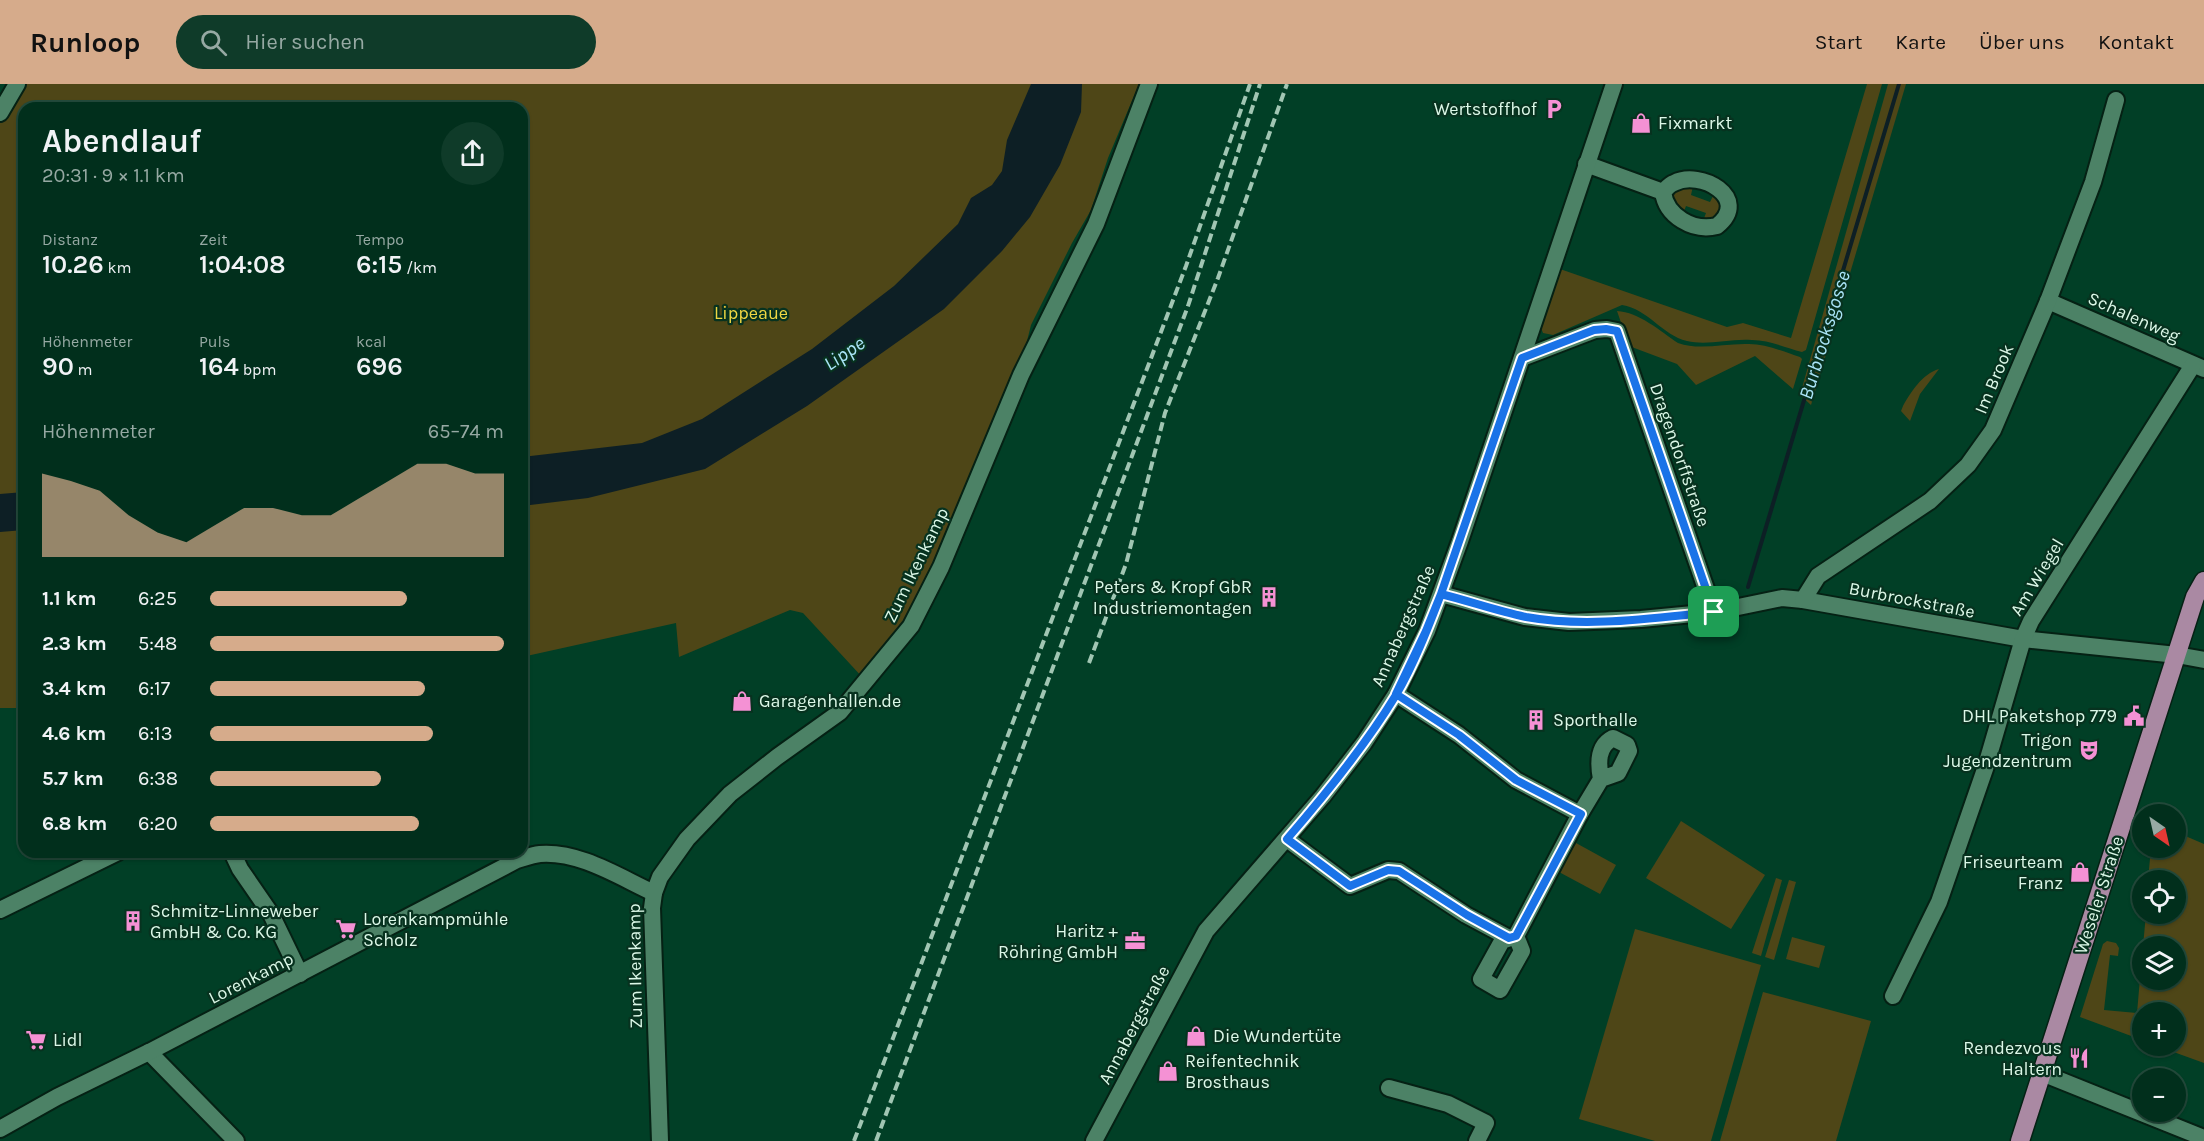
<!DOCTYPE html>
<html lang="de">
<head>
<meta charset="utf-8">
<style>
  body { margin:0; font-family:Karla,sans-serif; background:#0f3b29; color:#f1f3f6; height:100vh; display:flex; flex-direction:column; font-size:22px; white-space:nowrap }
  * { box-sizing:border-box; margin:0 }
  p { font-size:20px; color:#96a9a3 }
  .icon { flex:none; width:33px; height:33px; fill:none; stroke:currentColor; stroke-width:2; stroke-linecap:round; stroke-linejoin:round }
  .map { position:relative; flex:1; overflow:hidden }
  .details { position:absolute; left:18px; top:18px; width:510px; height:756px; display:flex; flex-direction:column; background:#012f1c; border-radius:18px; box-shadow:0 2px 4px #0004,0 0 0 2px #234a3b }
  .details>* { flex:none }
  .needle { width:39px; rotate:146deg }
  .tools { position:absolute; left:2132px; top:720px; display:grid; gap:12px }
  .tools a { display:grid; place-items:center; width:54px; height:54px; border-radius:50%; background:#012f1c; box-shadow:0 2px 4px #0004,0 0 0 2px #234a3b; font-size:30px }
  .pin { position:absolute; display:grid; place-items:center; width:51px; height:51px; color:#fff; margin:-26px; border-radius:12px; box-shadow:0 3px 9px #0006 }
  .round { display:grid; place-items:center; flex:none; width:63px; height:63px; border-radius:32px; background:#0f3b29 }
  .headline { display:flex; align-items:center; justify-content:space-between; height:102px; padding:0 24px }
  h1 { font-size:33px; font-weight:600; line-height:45px }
  .stats { display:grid; grid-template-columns:repeat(3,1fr); gap:9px; height:102px; padding:6px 24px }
  .stats div { display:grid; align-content:center }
  .stats b { font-size:26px; font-weight:600 }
  .stats small { font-size:16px; font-weight:400 }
  .stats p { font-size:16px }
  .chart { height:168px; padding:12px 24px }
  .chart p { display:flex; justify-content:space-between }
  .chart svg { width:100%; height:108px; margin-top:6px; fill:#d6ab8b; opacity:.7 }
  ul { padding:0 24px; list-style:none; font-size:20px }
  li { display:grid; grid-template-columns:96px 72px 1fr; align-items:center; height:45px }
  li i { height:15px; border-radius:8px; background:#d6ab8b }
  header { display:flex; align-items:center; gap:36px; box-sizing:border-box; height:84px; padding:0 30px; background:#d6ab8b; color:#111 }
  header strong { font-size:28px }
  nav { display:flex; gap:33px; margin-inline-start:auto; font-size:21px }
  .search { width:420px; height:54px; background:#0f3b29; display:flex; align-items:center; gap:15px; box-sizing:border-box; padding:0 21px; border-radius:33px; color:#96a9a3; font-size:22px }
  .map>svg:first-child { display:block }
  .green { fill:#4e4617 }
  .water { fill:#0d1f25 }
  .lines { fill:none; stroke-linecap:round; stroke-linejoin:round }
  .stream { stroke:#0d1f25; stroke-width:4 }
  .minor-casing { stroke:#052114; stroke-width:20 }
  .major-casing { stroke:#052114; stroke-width:21 }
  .minor { stroke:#4c8266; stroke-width:16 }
  .major { stroke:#aa89a3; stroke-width:18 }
  .rail { stroke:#a1c6b3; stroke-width:4; stroke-dasharray:9 4.5; stroke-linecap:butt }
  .route-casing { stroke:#fff; stroke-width:12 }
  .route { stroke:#1a73e8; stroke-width:8 }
  .labels { text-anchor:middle; stroke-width:4.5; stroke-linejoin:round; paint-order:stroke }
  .poi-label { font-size:18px; fill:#dcf8e8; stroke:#07321f; text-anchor:start }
  .park-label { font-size:18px; fill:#efd743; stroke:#07321f }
  .street-label { font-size:18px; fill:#dcf8e8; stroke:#07321f }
  .water-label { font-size:20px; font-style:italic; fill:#aae4f7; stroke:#07321f }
</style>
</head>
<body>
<header>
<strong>Runloop</strong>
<div class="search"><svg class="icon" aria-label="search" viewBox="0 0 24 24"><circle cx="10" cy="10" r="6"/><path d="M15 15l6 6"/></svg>Hier suchen</div>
<nav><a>Start</a><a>Karte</a><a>Über uns</a><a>Kontakt</a></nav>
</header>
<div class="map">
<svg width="2204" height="1057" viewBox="0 0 2204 1057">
  <rect width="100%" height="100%" fill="#013f26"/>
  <g class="green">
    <polygon points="20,0 1139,0 1108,74 1091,126 1072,159 1031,241 1026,261 957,430 908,533 863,594 803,529 790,526 679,573 676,539 522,573 522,24 24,24 24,625 17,627 16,624 0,624 0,36"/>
    <path d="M1867,0H1882L1806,266L1802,268C1786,264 1769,256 1752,256C1731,254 1708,262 1687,257C1662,251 1648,225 1622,221L1553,251L1543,249L1541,244L1542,240L1560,185L1727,243L1743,239L1791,254Z"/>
    <polygon points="1888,0 1906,0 1811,321 1800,311"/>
    <polygon points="1693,102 1691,111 1710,118 1714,110 1721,115 1720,133 1703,137 1706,129 1686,122 1683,130 1672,114 1678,104"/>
    <path d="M1617,227C1639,228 1660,247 1678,259C1700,267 1725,259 1749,260C1766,260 1784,268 1800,273L1802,275L1793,305L1755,272L1696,301L1677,280L1629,262Z"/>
    <path d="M1939,285L1920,310L1910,337L1901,327L1903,322C1911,308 1922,290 1939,285Z"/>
    <polygon points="1681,737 1765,791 1731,845 1646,794"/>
    <polygon points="2175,751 2183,751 2204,760 2204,979 2157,962 2175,962 2175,928 2142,928 2142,956 2080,933 2103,860 2107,857 2116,859 2119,864 2118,872 2110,871 2104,926 2137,929 2142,871 2142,896 2175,896 2175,862 2143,862 2146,830 2175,830 2175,796 2148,796 2151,764 2175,764"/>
    <polygon points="1576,759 1616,781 1600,810 1559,788"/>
    <polygon points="1776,794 1782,796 1761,872 1752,869"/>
    <polygon points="1789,796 1796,798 1774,876 1765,873"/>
    <polygon points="1635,845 1761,881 1711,1057 1655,1057 1579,1035"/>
    <polygon points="1792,853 1825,862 1819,884 1786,875"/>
    <polygon points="1763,908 1871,937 1836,1057 1720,1057"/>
  </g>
  <g class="water">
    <polygon points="1031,0 1082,0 1081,28 1060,81 1030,133 1002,167 944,225 807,322 705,385 588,414 522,422 522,373 642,359 702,335 812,265 894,202 958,140 971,114 992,101 1002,87 1007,56"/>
    <polygon points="24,408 24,446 0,448 0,410"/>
  </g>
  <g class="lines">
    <polyline class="stream" points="1748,503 1899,0"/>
    <g class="minor-casing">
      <g id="minor">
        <polyline points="0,29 17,0"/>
        <path d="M1586,80L1663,108C1666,132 1693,148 1717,142C1752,114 1700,85 1674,99C1670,100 1666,105 1663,108"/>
        <polyline points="2048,217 2204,285"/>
        <polyline points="1522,274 1595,246 1607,245 1617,247 1714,528"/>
        <polyline points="1441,510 1525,533 1569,538 1641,535 1714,528 1782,514 1803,516 2023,555 2177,571 2204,576"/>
        <polyline points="1803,516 1818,492 1930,417 1968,381 1993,346 2048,217 2093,98 2116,16"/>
        <polyline points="1396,610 1459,651 1516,696 1580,730 1516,852 1502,857 1481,895 1500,906 1522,867 1516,852"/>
        <path d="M1580,730L1601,695L1618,689L1629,667L1627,661L1613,654C1597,662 1598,680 1601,695"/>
        <polyline points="1287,755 1350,802 1388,786 1399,787 1466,831 1509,854"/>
        <polyline points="232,768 240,785 271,830 300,890"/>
        <polyline points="0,826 118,768"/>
        <polyline points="1893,912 1939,818 1985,685 2023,555 2031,537 2193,281"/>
        <polyline points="149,968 236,1057"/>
        <polyline points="2042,989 2204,1054"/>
        <polyline points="1389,1004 1448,1020 1486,1039 1477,1057"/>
        <path d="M0,1045L57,1013L149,968L517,776C524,774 532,771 540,770C580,767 619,793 654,809"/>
        <polyline points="660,1057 652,824 654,809 660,793 687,755 730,710 777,673 840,628 911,542 941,483 1021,291 1096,140 1149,0"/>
        <polyline points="1094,1057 1206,847 1323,712 1364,659 1396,610 1427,547 1460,457 1614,0"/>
      </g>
    </g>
    <g class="major-casing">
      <polyline id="major" points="2020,1057 2195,513 2204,497"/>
    </g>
    <use href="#minor" class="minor"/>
    <use href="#major" class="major"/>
    <g class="rail">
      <polyline points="1089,579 1126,480 1165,329 1218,194 1287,0"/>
      <polyline points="854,1057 1186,182 1250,0"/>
      <polyline points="876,1057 1188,222 1260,0"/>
    </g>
  </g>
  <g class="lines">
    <g class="route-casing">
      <path id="route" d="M1714,528C1652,534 1587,544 1526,533C1497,527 1469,517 1441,510C1428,544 1414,580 1396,611C1365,662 1326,710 1287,755L1350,802L1388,786L1399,787L1467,831L1509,854L1516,852L1581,730L1516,696L1459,651L1396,610L1426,547L1441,510L1522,274L1594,246L1606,245L1617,247L1714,528"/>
    </g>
    <use href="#route" class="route"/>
  </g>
  <defs>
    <g id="parking-bare" transform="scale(1.62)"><path d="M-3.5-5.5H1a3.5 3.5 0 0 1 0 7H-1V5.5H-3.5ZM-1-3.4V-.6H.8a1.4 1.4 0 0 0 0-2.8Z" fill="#f491d4" stroke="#07321f" stroke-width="2.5" paint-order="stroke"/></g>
    <g id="shop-bare" transform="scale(1.62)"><path d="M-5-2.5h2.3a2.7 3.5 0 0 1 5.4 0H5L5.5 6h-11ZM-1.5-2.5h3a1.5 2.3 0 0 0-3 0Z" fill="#f491d4" stroke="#07321f" stroke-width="2.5" paint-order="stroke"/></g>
    <g id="building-bare" transform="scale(1.62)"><path d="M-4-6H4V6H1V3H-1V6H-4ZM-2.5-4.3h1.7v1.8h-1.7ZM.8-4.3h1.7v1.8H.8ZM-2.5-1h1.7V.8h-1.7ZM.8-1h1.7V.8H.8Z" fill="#f491d4" stroke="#07321f" stroke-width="2.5" paint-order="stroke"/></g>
    <g id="civic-bare" transform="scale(1.62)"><path d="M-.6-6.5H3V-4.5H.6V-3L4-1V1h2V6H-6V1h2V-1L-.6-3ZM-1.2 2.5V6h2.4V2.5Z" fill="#f491d4" stroke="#07321f" stroke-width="2.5" paint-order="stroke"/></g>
    <g id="theatre-bare" transform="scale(1.62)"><path d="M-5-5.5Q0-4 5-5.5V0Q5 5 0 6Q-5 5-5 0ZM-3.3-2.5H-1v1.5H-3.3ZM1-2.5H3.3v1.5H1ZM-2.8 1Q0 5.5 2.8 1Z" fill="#f491d4" stroke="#07321f" stroke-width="2.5" paint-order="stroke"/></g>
    <g id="supermarket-bare" transform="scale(1.62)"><path d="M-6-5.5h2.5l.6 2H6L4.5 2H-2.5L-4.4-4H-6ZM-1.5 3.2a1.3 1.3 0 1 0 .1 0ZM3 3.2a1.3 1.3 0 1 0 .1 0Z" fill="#f491d4" stroke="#07321f" stroke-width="2.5" paint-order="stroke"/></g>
    <g id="office-bare" transform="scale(1.62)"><path d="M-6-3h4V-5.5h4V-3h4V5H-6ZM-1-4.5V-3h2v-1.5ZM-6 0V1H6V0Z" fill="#f491d4" stroke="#07321f" stroke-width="2.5" paint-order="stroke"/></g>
    <g id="restaurant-bare" transform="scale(1.62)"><path d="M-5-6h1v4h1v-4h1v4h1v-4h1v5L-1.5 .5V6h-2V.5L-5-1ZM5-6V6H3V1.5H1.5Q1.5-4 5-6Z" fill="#f491d4" stroke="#07321f" stroke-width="2.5" paint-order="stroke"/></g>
  </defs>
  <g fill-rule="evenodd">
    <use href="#parking-bare" x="1554" y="25"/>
    <use href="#shop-bare" x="1641" y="39"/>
    <use href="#building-bare" x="1269" y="513"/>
    <use href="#shop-bare" x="742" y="617"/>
    <use href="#civic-bare" x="2134" y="632"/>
    <use href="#building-bare" x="1536" y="636"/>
    <use href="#theatre-bare" x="2089" y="666"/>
    <use href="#shop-bare" x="2080" y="788"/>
    <use href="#building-bare" x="133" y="837"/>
    <use href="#supermarket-bare" x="346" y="845"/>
    <use href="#office-bare" x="1135" y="857"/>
    <use href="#shop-bare" x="1196" y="952"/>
    <use href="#supermarket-bare" x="36" y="956"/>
    <use href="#restaurant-bare" x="2079" y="974"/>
    <use href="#shop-bare" x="1168" y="987"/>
  </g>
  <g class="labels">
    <g class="poi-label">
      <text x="1537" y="31" text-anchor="end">Wertstoffhof</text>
      <text x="1658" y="45">Fixmarkt</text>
      <text x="1252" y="509" text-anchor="end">Peters &amp; Kropf GbR<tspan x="1252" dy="21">Industriemontagen</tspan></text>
      <text x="759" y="623">Garagenhallen.de</text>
      <text x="2117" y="638" text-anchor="end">DHL Paketshop 779</text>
      <text x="1553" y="642">Sporthalle</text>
      <text x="2072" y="662" text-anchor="end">Trigon<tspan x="2072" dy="21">Jugendzentrum</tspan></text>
      <text x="2063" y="784" text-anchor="end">Friseurteam<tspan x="2063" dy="21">Franz</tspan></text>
      <text x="150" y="833">Schmitz-Linneweber<tspan x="150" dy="21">GmbH &amp; Co. KG</tspan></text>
      <text x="363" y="841">Lorenkampmühle<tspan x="363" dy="21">Scholz</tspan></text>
      <text x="1118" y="853" text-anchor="end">Haritz +<tspan x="1118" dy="21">Röhring GmbH</tspan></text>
      <text x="1213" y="958">Die Wundertüte</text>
      <text x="53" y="962">Lidl</text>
      <text x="2062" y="970" text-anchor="end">Rendezvous<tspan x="2062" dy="21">Haltern</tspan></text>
      <text x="1185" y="983">Reifentechnik<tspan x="1185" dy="21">Brosthaus</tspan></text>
    </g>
    <g class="park-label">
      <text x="751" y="235">Lippeaue</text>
    </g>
    <g class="street-label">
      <text transform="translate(2134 233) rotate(24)" y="6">Schalenweg</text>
      <text transform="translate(1994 295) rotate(-67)" y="6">Im Brook</text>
      <text transform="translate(1680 371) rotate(71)" y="6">Dragendorffstraße</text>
      <text transform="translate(916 481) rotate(-64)" y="6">Zum Ikenkamp</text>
      <text transform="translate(2037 493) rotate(-59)" y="6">Am Wiegel</text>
      <text transform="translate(1912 516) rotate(11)" y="6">Burbrockstraße</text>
      <text transform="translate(1403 542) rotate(-66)" y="6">Annabergstraße</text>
      <text transform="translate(2099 811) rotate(-72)" y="6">Weseler Straße</text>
      <text transform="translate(635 882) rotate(-91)" y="6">Zum Ikenkamp</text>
      <text transform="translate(251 894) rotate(-27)" y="6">Lorenkamp</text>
      <text transform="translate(1134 941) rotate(-62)" y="6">Annabergstraße</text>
    </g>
    <g class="water-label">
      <text transform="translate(1824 251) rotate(-73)" y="7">Burbrocksgosse</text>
      <text transform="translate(844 269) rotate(-34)" y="7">Lippe</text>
    </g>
  </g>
</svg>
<div class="tools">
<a><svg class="needle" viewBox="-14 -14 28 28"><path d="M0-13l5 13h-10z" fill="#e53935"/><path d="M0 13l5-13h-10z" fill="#96a9a3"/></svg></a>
<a><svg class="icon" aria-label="locate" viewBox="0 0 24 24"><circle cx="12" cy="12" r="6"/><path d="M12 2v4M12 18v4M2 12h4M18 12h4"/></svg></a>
<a><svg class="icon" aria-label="layers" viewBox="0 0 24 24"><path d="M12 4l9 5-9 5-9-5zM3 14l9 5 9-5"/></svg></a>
<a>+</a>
<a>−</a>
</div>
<div class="pin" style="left:1714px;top:528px;background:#1e9e55"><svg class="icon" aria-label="arrive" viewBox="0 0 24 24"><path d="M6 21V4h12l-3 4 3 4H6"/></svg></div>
<section class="details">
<div class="headline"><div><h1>Abendlauf</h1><p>20:31 · 9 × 1.1 km</p></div><a class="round"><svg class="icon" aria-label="share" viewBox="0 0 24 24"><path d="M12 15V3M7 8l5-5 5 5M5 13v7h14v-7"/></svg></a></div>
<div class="stats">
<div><p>Distanz</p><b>10.26<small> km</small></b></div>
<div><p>Zeit</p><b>1:04:08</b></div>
<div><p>Tempo</p><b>6:15<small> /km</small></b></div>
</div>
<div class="stats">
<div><p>Höhenmeter</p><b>90<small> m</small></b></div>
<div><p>Puls</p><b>164<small> bpm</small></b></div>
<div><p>kcal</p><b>696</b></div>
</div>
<div class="chart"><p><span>Höhenmeter</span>65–74 m</p>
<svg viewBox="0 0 160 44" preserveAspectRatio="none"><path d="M0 44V10L10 13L20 17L30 27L40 34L50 38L60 31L70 24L80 24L90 27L100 27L110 20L120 13L130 6L140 6L150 10L160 10V44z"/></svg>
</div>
<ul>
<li><b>1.1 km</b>6:25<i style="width:67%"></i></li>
<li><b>2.3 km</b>5:48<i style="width:100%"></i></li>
<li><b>3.4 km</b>6:17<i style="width:73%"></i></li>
<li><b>4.6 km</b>6:13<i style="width:76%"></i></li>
<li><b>5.7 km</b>6:38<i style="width:58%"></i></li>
<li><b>6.8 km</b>6:20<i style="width:71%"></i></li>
</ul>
</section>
</div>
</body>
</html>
